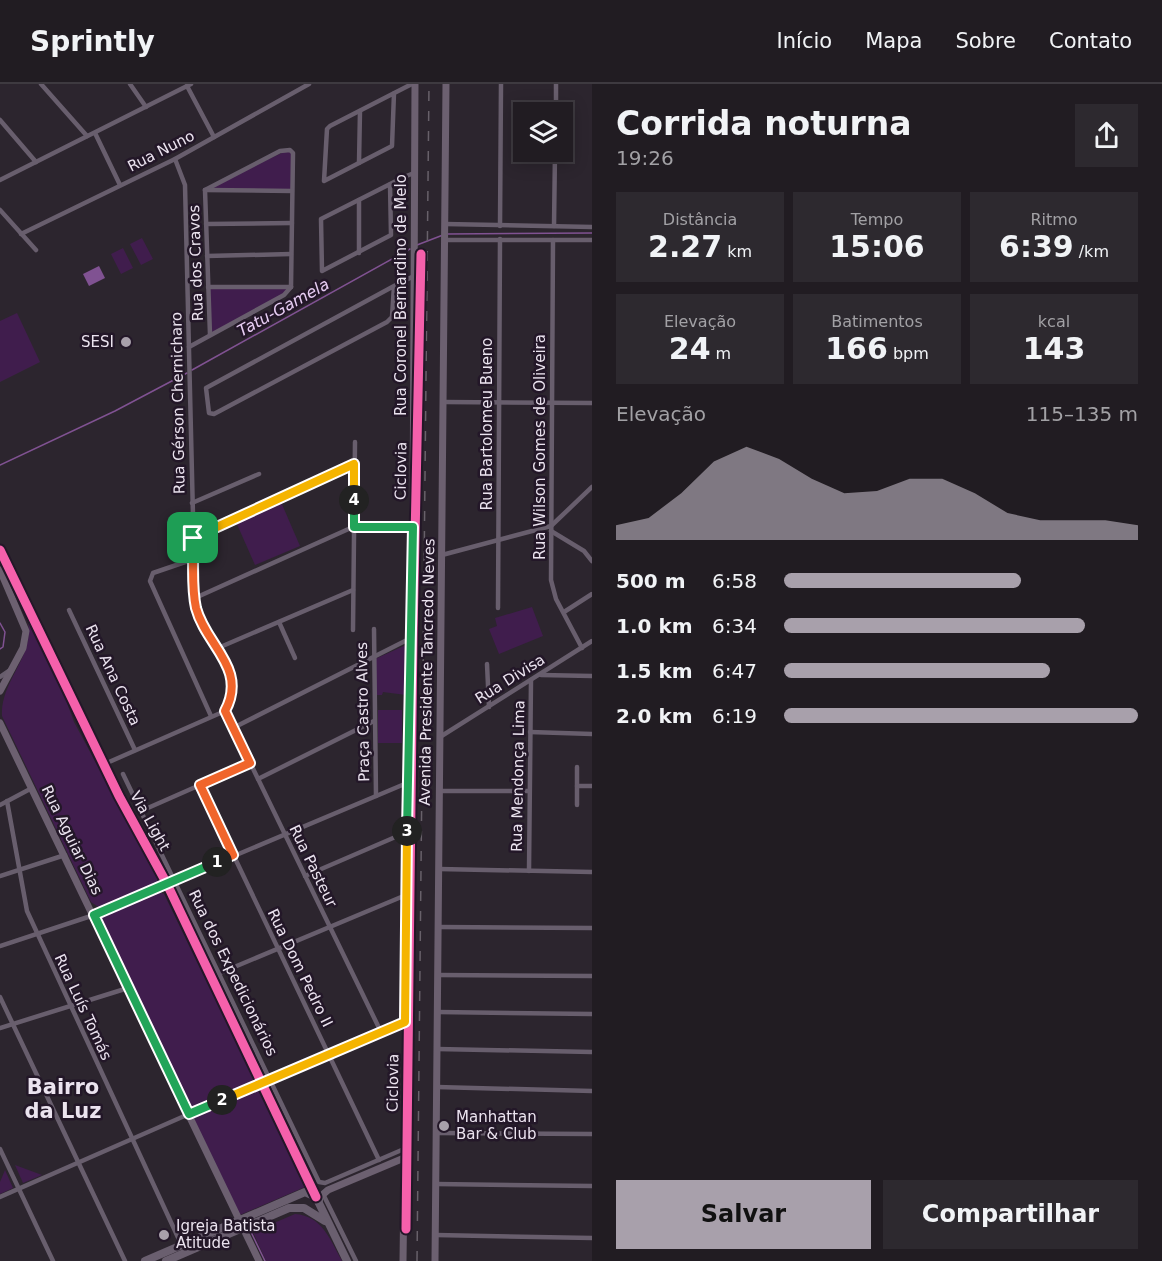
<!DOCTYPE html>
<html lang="pt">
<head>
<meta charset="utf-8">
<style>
  body { margin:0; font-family:"DejaVu Sans",sans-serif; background:#2d292f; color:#f1f3f6; height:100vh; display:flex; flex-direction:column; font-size:22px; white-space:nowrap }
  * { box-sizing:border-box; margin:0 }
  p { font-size:20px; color:#a2a1a5 }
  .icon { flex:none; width:33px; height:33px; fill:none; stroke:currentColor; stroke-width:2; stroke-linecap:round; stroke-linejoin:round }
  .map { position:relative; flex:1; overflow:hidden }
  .side { display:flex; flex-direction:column; background:#211c22; width:570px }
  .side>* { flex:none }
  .buttons { position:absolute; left:513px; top:18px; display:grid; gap:12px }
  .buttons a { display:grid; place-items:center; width:60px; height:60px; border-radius:0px; background:#211c22; box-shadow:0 3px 15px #0003,0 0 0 2px #3e3a40; font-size:30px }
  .pin { position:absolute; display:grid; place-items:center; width:51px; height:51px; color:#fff; margin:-26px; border-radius:12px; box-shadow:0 3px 9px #0006 }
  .km { position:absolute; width:30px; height:30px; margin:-15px; border-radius:50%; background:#222; color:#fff; font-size:16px; line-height:30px; text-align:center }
  .round { display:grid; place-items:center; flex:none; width:63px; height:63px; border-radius:0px; background:#2d292f }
  .head { display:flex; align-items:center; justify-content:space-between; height:102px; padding:0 24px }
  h1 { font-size:33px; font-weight:700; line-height:45px }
  .stats { display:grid; grid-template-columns:repeat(3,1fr); gap:9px; height:102px; padding:6px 24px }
  .stats div { display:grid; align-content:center; border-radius:0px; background:#2d292f; text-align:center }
  .stats b { font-size:30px; font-weight:700 }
  .stats small { font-size:16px; font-weight:400 }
  .stats p { font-size:16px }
  .chart { height:168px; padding:12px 24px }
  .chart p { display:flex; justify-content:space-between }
  .chart svg { width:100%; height:108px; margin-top:6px; fill:#a8a0ab; opacity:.7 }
  .primary-button { display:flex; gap:12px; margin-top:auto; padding:12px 24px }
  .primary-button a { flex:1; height:69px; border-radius:0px; background:#a8a0ab; color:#111; font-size:24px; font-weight:700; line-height:69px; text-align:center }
  .primary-button a+a { background:#2d292f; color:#f1f3f6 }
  ul { padding:0 24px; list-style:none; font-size:20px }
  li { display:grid; grid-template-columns:96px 72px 1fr; align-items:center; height:45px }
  li i { height:15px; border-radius:8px; background:#a8a0ab }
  header { display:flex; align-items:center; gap:36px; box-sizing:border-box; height:84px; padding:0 30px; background:#211c22; border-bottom:2px solid #3e3a40 }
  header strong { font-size:28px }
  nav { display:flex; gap:33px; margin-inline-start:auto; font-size:21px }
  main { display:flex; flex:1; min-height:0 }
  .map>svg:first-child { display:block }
  .green { fill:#401d4d }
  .water { fill:#805292 }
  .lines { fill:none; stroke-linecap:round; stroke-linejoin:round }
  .stream { stroke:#805292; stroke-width:1.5 }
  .street { stroke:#685e6d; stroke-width:4.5 }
  .secondary { stroke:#6c6070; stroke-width:7 }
  .primary { stroke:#6a5f6f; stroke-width:8 }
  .rail { stroke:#68616a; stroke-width:1.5; stroke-dasharray:10 10; stroke-linecap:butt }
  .cycleway-casing { stroke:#231728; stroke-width:13 }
  .cycleway { stroke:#f560ab; stroke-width:9 }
  .split-1-casing { stroke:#fff; stroke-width:12 }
  .split-2-casing { stroke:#fff; stroke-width:12 }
  .split-3-casing { stroke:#fff; stroke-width:12 }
  .split-4-casing { stroke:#fff; stroke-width:12 }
  .split-5-casing { stroke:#fff; stroke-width:12 }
  .split-1 { stroke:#f0652b; stroke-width:8 }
  .split-2 { stroke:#22a559; stroke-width:8 }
  .split-3 { stroke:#f5b400; stroke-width:8 }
  .split-4 { stroke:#22a559; stroke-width:8 }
  .split-5 { stroke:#f5b400; stroke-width:8 }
  .poi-dot { fill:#a8a0ab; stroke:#231728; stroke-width:2 }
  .labels { text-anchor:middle; stroke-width:5; stroke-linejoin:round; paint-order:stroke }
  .street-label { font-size:15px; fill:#ebe3ef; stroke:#231728 }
  .poi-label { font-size:15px; fill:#ebe3ef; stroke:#231728; text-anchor:start }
  .water-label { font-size:16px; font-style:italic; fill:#e7cdf3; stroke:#231728 }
  .district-label { font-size:21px; font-weight:bold; fill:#ebe3ef; stroke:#231728 }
</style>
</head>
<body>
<header>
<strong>Sprintly</strong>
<nav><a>Início</a><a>Mapa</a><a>Sobre</a><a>Contato</a></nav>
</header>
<main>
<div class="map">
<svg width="592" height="1177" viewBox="0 0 592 1177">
  <rect width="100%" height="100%" fill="#2c252e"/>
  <g class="green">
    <polygon points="286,67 293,69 292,106 207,104"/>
    <polygon points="142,154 153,175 141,181 130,160"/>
    <polygon points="123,164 133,184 121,190 111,170"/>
    <polygon points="289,204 284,211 211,249 210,205"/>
    <polygon points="17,229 40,278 0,298 0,237"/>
    <polygon points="281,418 300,462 255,481 236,438"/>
    <polygon points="532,523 543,552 499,570 489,545 497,542 495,534"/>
    <path d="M28,538L63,608L74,638L158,795L156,800L100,824L91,818L2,632C0,597 34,574 28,538Z"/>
    <polygon points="406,561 406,611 383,608 382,611 375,611 375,575"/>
    <rect x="378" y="626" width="24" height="33"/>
    <polygon points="157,807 164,810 255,997 190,1025 98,836 100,832"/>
    <polygon points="258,1005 305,1103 240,1131 193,1033"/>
    <polygon points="15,1081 42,1091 23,1099"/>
    <polygon points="5,1086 13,1104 0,1110 0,1098"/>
    <path d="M295,1130C322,1132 330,1155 342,1177H266L253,1148Z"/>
  </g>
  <polygon class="water" points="99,182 105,194 89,202 83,190"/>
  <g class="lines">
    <g class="stream">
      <polyline points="448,150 592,149"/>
      <polyline points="417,161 443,151"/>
      <polyline points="192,286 410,165"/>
      <polyline points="0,381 115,327 187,289"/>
      <polyline points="0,539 5,548 3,563 0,565"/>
      <polyline points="251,1148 265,1177"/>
    </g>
    <g class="street">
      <polyline points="41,0 87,52"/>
      <polyline points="130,0 146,23"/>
      <polyline points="187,2 214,53"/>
      <polyline points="394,9 392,62 324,97 327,45 330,42 406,3 412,0"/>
      <polyline points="556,28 556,0"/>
      <polyline points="0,36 36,78"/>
      <polyline points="95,49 120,101"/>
      <path d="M175,75L185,101L195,514C201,554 248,585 225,627"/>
      <polyline points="359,79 360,27"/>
      <polyline points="0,96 191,0"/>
      <polyline points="390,100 391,151 322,187 321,135 404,93 414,89"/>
      <polyline points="205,106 280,67 290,66 293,69 291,203"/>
      <polyline points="205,106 210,251"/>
      <polyline points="205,106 292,107"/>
      <polyline points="359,116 359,169"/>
      <polyline points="0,126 36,166"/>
      <polyline points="206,140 292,139"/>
      <polyline points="445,140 592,143"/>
      <polyline points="500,142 501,0"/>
      <polyline points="554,142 555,68"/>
      <polyline points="21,150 175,75 309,0"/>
      <polyline points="445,156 592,156"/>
      <polyline points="553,156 551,496 556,515 582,564"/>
      <polyline points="207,172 291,170"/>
      <polyline points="394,202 392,233 387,238 214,330 209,329 206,304 394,202 414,192"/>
      <polyline points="208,203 291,203"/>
      <polyline points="189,263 284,211 291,203"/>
      <polyline points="444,318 592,319"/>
      <polyline points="192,419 259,390"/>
      <polyline points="551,447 584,467 592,477"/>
      <polyline points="193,454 354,380"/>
      <polyline points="442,471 551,442 592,403"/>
      <polyline points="194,475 153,489 150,497 211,632"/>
      <polyline points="195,514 353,443 413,443"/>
      <polyline points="498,524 500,155"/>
      <polyline points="69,526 135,666"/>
      <polyline points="564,528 592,510"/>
      <polyline points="279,538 295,574"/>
      <polyline points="374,545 376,712"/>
      <polyline points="353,546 355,358"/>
      <polyline points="218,564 353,506"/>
      <polyline points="487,580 489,623"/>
      <polyline points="541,591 592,592"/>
      <polyline points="0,593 10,586"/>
      <polyline points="225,627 381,948"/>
      <polyline points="233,644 409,555"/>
      <polyline points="530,648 592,650"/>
      <polyline points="440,653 592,557"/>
      <polyline points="105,683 109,678 225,627"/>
      <polyline points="577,683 577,721"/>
      <polyline points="123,690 319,1098 325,1099 404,1065"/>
      <polyline points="258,695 374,637"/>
      <polyline points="200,701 379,1076"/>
      <polyline points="577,702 592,702"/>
      <polyline points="440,707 529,707"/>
      <polyline points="7,717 27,827 182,1162"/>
      <polyline points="0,721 32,704"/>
      <polyline points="141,727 250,679"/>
      <polyline points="439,785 592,788"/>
      <polyline points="529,787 531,596"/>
      <polyline points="0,792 65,771"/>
      <polyline points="305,792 407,748"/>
      <polyline points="439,843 592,844"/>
      <polyline points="0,862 94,831 407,699"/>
      <polyline points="220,889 406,811"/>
      <polyline points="438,891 592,892"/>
      <polyline points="0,913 125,1177"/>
      <polyline points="438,928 592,930"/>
      <polyline points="0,944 128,904"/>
      <polyline points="437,965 592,968"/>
      <polyline points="437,1003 592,1007"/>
      <polyline points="437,1049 592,1050"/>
      <polyline points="0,1065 53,1177"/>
      <polyline points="436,1100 592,1102"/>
      <polyline points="323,1110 356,1177"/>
      <polyline points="0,1113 189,1030"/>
      <polyline points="436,1151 592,1154"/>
    </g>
    <g class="secondary">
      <polyline points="0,466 119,712 167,800 316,1113"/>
      <polyline points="0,486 26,547 23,564 0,607"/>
      <polyline points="0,639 259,1177"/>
      <polyline points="189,1030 405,937"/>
      <polyline points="319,1119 320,1113 328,1106 404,1074"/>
      <polyline points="403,1177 413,443 415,0"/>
      <polyline points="435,1177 446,0"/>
    </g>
    <g class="primary">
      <polyline points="145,1177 305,1108 316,1113 347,1177"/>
      <polyline points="166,1177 289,1124 304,1124 325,1137"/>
    </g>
    <polyline class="rail" points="417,1177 429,0"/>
    <g class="cycleway-casing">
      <g id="cycleway">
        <polyline points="0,466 119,712 167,800 316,1113"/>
        <polyline points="406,1145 413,549 421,170"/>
      </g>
    </g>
    <use href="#cycleway" class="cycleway"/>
  </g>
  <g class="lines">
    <g class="split-1-casing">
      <path id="split-1" d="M193,454C194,477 191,502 196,524C206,562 248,584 225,627L250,679L200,701L233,771L217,778"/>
    </g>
    <g class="split-2-casing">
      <polyline id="split-2" points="217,778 94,831 189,1030 222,1016"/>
    </g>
    <g class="split-3-casing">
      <polyline id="split-3" points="222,1016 405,938 407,747"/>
    </g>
    <g class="split-4-casing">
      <polyline id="split-4" points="354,416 354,443 413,443 407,747"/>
    </g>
    <g class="split-5-casing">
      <polyline id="split-5" points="193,454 354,380 354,416"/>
    </g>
    <use href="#split-1" class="split-1"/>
    <use href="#split-2" class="split-2"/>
    <use href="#split-3" class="split-3"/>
    <use href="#split-4" class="split-4"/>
    <use href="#split-5" class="split-5"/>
  </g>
  <g class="poi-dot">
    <circle cx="126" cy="258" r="6"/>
    <circle cx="444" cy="1042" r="6"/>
    <circle cx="164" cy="1151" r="6"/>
  </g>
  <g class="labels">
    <g class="street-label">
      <text transform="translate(161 67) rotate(-27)" y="5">Rua Nuno</text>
      <text transform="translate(196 179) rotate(-92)" y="5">Rua dos Cravos</text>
      <text transform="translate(401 211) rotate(-90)" y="5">Rua Coronel Bernardino de Melo</text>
      <text transform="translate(178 319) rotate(-91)" y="5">Rua Gérson Chernicharo</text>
      <text transform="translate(487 340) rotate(-90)" y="5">Rua Bartolomeu Bueno</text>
      <text transform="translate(540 363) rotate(-90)" y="5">Rua Wilson Gomes de Oliveira</text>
      <text transform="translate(401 387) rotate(-89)" y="5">Ciclovia</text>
      <text transform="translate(427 588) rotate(-89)" y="5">Avenida Presidente Tancredo Neves</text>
      <text transform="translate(113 591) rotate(65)" y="5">Rua Ana Costa</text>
      <text transform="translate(510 595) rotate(-32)" y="5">Rua Divisa</text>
      <text transform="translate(363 628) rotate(-91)" y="5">Praça Castro Alves</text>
      <text transform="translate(518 692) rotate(-89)" y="5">Rua Mendonça Lima</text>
      <text transform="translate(150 737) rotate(61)" y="5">Via Light</text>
      <text transform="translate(72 756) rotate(64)" y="5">Rua Aguiar Dias</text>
      <text transform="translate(313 782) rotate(64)" y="5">Rua Pasteur</text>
      <text transform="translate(300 884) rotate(64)" y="5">Rua Dom Pedro II</text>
      <text transform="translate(233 889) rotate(64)" y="5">Rua dos Expedicionários</text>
      <text transform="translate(83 923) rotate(65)" y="5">Rua Luís Tomás</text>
      <text transform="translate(393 999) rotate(-89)" y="5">Ciclovia</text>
    </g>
    <g class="poi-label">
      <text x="114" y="263" text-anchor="end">SESI</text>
      <text x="456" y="1038">Manhattan<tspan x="456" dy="17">Bar &amp; Club</tspan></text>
      <text x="176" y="1147">Igreja Batista<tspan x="176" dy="17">Atitude</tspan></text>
    </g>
    <g class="water-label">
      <text transform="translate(283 223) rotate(-29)" y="6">Tatu-Gamela</text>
    </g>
    <g class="district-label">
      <text x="63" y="1010">Bairro<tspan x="63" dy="24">da Luz</tspan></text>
    </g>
  </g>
</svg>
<div class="buttons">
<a><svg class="icon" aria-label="layers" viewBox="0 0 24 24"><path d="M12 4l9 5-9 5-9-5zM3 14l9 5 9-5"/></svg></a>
</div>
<div class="pin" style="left:193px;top:454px;background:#1e9e55"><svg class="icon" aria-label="arrive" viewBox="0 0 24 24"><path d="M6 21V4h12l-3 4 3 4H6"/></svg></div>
<b class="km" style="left:217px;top:778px">1</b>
<b class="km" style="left:222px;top:1016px">2</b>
<b class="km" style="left:407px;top:747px">3</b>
<b class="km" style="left:354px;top:416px">4</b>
</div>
<section class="side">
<div class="head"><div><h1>Corrida noturna</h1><p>19:26</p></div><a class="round"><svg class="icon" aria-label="share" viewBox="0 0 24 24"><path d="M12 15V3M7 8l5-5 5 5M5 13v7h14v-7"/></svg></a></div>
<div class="stats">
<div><p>Distância</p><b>2.27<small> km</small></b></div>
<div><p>Tempo</p><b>15:06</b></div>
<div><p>Ritmo</p><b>6:39<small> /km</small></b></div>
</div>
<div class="stats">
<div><p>Elevação</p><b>24<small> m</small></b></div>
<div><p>Batimentos</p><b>166<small> bpm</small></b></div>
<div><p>kcal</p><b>143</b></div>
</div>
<div class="chart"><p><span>Elevação</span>115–135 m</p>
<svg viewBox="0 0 160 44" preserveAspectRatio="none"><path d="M0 44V38L10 35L20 25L30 12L40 6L50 11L60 19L70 25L80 24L90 19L100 19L110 25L120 33L130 36L140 36L150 36L160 38V44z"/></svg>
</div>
<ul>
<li><b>500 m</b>6:58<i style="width:67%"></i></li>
<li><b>1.0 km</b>6:34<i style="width:85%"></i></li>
<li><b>1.5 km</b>6:47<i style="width:75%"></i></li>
<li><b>2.0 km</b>6:19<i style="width:100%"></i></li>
</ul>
<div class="primary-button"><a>Salvar</a><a>Compartilhar</a></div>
</section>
</main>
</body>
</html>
